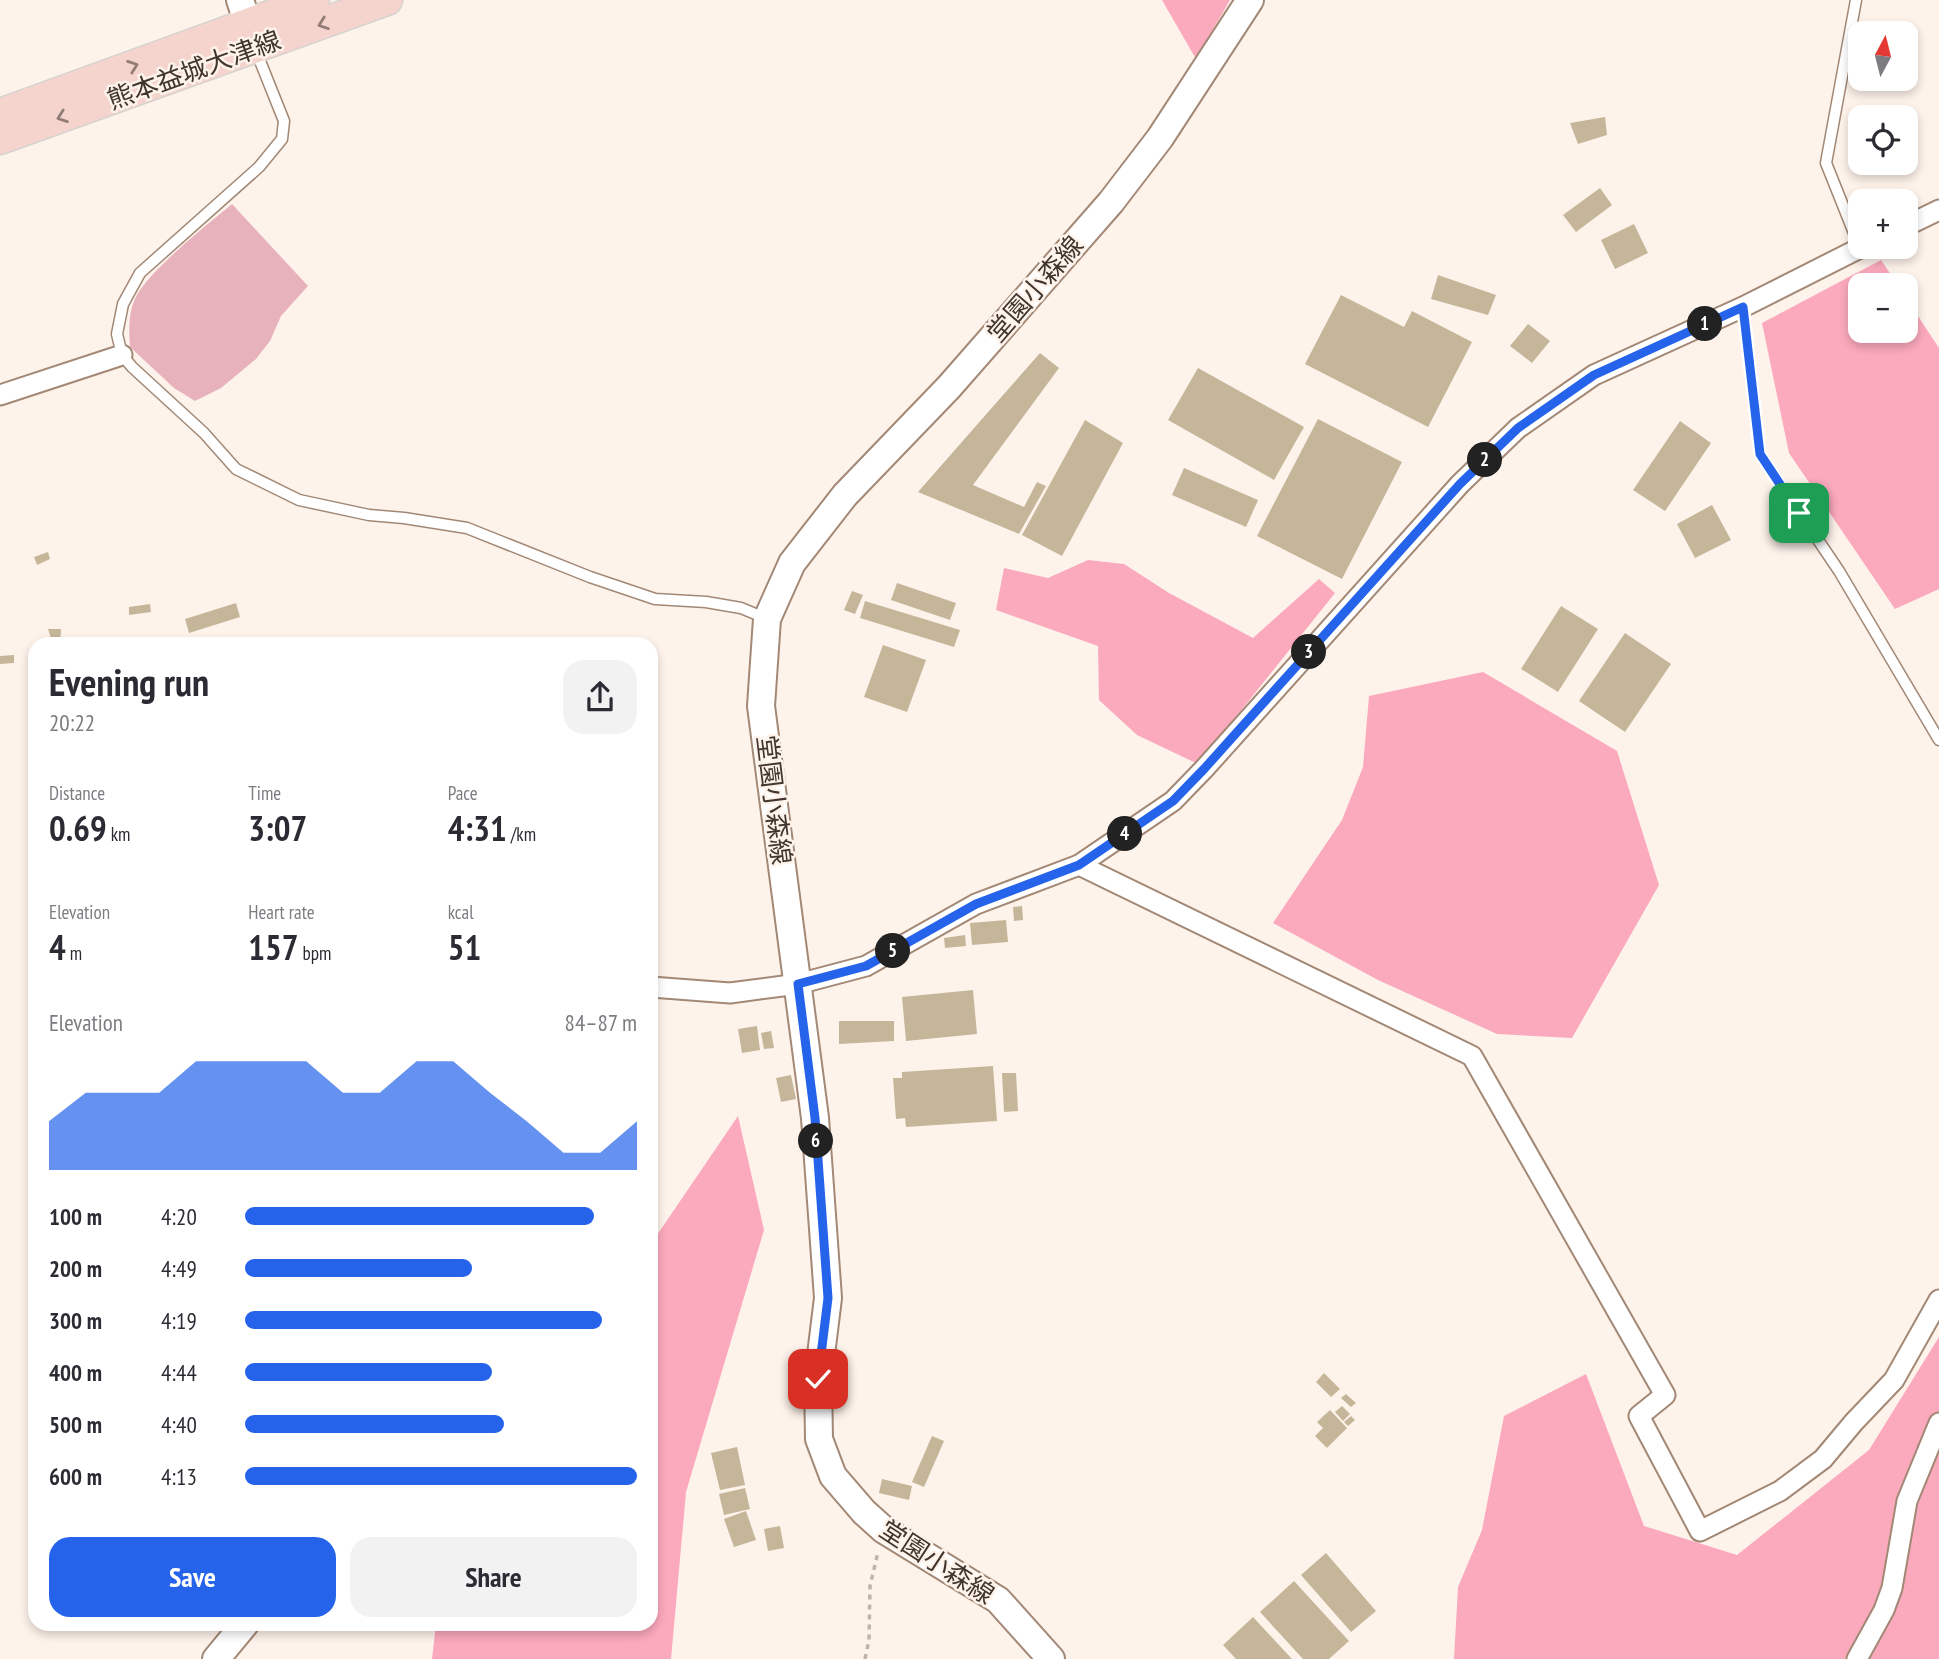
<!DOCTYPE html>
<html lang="en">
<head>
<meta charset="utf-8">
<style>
  body { margin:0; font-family:"PT Sans Narrow","Noto Sans JP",sans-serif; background:#f2f2f3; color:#2b2b33; height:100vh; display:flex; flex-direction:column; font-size:26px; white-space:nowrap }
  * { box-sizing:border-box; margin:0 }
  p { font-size:23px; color:#7c7c81 }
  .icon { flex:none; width:38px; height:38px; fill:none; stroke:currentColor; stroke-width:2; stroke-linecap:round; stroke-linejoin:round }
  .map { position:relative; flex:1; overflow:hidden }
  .sheet { position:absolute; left:28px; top:637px; width:630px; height:994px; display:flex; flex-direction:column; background:#fff; border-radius:21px; box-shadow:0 4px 10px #0003 }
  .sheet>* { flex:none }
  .needle { width:46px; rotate:7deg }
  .controls { position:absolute; left:1848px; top:21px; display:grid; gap:14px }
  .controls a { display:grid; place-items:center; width:70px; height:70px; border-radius:14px; background:#fff; box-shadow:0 4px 10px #0003; font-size:35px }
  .pin { position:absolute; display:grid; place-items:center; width:60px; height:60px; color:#fff; margin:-30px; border-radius:14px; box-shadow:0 4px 10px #0006 }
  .km { position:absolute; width:35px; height:35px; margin:-18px; border-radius:50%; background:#222; color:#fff; font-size:19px; line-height:35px; text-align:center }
  .round { display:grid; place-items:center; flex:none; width:74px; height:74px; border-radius:21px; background:#f2f2f3 }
  .summary { display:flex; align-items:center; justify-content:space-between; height:119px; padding:0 21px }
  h1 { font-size:38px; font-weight:600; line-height:52px }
  .metrics { display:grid; grid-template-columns:repeat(3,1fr); gap:10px; height:119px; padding:7px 21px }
  .metrics div { display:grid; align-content:center }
  .metrics b { font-size:35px; font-weight:600 }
  .metrics small { font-size:19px; font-weight:400 }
  .metrics p { font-size:19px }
  .chart { height:196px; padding:14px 21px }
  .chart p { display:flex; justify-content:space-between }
  .chart svg { width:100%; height:126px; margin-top:7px; fill:#2563eb; opacity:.7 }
  .cta { display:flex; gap:14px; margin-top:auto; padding:14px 21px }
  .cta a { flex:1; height:80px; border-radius:21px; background:#2563eb; color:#fff; font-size:28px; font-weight:600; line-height:80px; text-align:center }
  .cta a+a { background:#f2f2f3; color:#2b2b33 }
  ul { padding:0 21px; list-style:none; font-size:23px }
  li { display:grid; grid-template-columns:112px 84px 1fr; align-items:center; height:52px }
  li i { height:18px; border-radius:9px; background:#2563eb }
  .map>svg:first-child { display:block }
  .green { fill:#e8b2bd }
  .forest { fill:#fba9bc }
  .building { fill:#c5b69a }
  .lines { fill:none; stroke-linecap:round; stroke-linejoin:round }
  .lane-casing { stroke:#a28875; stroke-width:13 }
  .street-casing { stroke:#a28875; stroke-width:23 }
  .secondary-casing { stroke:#a28875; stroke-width:30 }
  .primary-casing { stroke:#d5d3d1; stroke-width:33 }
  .path { stroke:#bfb4ac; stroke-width:3.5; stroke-dasharray:5 5; stroke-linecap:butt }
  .lane { stroke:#fff; stroke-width:10 }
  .street { stroke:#fff; stroke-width:19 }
  .secondary { stroke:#fff; stroke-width:26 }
  .primary { stroke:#f6d4ce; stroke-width:30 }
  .oneway { stroke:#927d76 }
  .route-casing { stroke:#fff; stroke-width:14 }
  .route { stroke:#2563eb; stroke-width:9 }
  .labels { text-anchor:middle; stroke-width:5; stroke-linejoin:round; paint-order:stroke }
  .street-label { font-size:26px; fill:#41352e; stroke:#fef3eb }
</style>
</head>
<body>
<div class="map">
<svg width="1939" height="1659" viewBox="0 0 1939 1659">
  <rect width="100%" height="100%" fill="#fef3eb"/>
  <path class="green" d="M232,204L308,286L281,316L270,341L256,359L221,388L195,401L174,388L130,347C129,329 128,315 135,299C146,273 208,224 232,204Z"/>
  <g class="forest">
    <polygon points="1162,0 1230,0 1196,59"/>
    <polygon points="1881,260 1898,285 1860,285 1860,331 1906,331 1906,298 1939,348 1939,589 1895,609 1789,453 1762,323"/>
    <polygon points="1088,560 1124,564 1169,593 1253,638 1319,579 1335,593 1198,764 1137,735 1099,700 1098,646 996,610 1004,568 1048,578"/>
    <polygon points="1483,672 1617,751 1659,885 1572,1038 1497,1034 1378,980 1273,923 1342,820 1363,767 1369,696"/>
    <polygon points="738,1116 764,1230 686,1492 671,1659 432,1659 436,1624 651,1624 651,1239 655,1238"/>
    <polygon points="1939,1337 1939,1659 1454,1659 1458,1587 1482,1530 1504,1416 1586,1374 1644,1526 1737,1555 1869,1450"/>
  </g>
  <g class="building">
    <polygon points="1605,117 1607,135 1578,144 1570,123"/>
    <polygon points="1600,188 1612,205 1576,232 1563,215"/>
    <polygon points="1634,224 1648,253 1615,269 1601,240"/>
    <polygon points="1438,275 1496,295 1488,315 1431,299"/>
    <polygon points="1341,295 1404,327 1412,311 1472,342 1428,427 1305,364"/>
    <polygon points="1528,324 1550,341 1532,363 1510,346"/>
    <polygon points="1040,353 1059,368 973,485 1024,507 1037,482 1046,486 1019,534 918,492"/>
    <polygon points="1198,368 1304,427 1274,480 1168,420"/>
    <polygon points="1318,419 1402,462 1342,579 1257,536"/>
    <polygon points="1085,420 1123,443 1062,556 1022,535"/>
    <polygon points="1680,421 1711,443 1665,511 1633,490"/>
    <polygon points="1184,468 1258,500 1246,527 1172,495"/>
    <polygon points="1712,505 1731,540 1695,558 1677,524"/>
    <polygon points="48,552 50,559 37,565 34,557"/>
    <polygon points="897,583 956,603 950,620 891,600"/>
    <polygon points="852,591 863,595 855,614 844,610"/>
    <polygon points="865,601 960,630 954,647 860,618"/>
    <polygon points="236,603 240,617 189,633 185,619"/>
    <polygon points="150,604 151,612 129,615 129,607"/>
    <polygon points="1561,606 1598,629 1558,692 1521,669"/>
    <polygon points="48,629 61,629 60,644 53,644"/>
    <polygon points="1625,633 1671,664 1625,732 1579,701"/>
    <polygon points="883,645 926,660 907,712 864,697"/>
    <polygon points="14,655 14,663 0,664 0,656"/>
    <polygon points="1022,906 1023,920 1014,921 1013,907"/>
    <polygon points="1006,920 1008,942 972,945 970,923"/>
    <polygon points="965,935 966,946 945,948 944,938"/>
    <polygon points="973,990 977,1034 906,1041 902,997"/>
    <polygon points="839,1021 894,1021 894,1041 839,1044"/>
    <polygon points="757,1026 760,1050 742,1053 738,1029"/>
    <polygon points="771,1031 774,1048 764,1049 761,1033"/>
    <polygon points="993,1066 997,1121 906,1127 905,1118 896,1119 893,1078 902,1078 902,1072"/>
    <polygon points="1002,1073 1016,1073 1018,1111 1004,1112"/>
    <polygon points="791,1075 796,1099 781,1102 776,1078"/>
    <polygon points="1324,1373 1340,1389 1331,1397 1316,1382"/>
    <polygon points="1346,1394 1356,1403 1351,1407 1341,1398"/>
    <polygon points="1342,1406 1350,1414 1343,1421 1335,1412"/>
    <polygon points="1330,1410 1347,1428 1327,1448 1315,1436 1323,1428 1317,1422"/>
    <polygon points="1351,1416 1355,1420 1348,1426 1344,1422"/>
    <polygon points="932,1436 944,1441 924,1487 912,1482"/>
    <polygon points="737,1447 745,1485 720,1490 711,1453"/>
    <polygon points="882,1479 912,1486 909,1500 879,1493"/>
    <polygon points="745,1488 750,1509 724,1515 719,1494"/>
    <polygon points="746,1511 756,1540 734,1547 724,1519"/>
    <polygon points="780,1526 784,1548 768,1551 764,1529"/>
    <polygon points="1326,1553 1376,1611 1351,1632 1301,1575"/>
    <polygon points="1294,1581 1349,1641 1329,1659 1303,1659 1260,1612"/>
    <polygon points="1253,1617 1292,1659 1236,1659 1223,1645"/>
  </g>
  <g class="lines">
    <g class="lane-casing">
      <g id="lane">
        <polyline points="1856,0 1826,163 1860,248"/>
        <polyline points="258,56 284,121 282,139 259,167 140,273 123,304 117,334 122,355 132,367 204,433 236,469 299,500 369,515 404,518 467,528 590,577 655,599 706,602 741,608 765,618"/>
        <polyline points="1743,307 1760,454 1839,571 1939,740"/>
      </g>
    </g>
    <g class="street-casing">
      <g id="street">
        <polyline points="1906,226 1939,210"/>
        <polyline points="0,395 122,355"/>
        <polyline points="1079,865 1472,1056 1665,1395 1639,1416 1700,1531 1780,1491 1823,1459 1854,1422 1894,1380 1939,1300"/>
        <polyline points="651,987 730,993 798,984 866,966 976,904 1079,865 1173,801 1204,769 1460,484 1518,428 1594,375 1743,307 1862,247"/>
        <polyline points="1857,1659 1884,1610 1892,1588 1907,1501 1939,1423"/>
      </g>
    </g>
    <g class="secondary-casing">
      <g id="secondary">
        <polyline points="240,0 254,42"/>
        <polyline points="216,1659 245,1624"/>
        <polyline points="1051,1659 998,1600 884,1530 864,1512 833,1476 819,1439 818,1379 828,1298 815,1118 761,706 767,619 792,563 845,495 949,387 1111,202 1160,138 1250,0"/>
      </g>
    </g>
    <g class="primary-casing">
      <g id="primary">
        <polyline points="0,114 314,0"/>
        <polyline points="0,139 387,0"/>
      </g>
    </g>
    <polyline class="path" points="865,1659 869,1640 870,1586 878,1552"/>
    <use href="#lane" class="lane"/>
    <use href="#street" class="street"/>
    <use href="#secondary" class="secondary"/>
    <use href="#primary" class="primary"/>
  </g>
  <defs><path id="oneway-chevron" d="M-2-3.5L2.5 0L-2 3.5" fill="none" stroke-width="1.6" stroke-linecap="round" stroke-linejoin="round" transform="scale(1.75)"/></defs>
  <g class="oneway">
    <use href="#oneway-chevron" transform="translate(323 24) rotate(160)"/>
    <use href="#oneway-chevron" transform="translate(133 66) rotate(-20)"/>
    <use href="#oneway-chevron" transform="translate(62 117) rotate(160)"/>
  </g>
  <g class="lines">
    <g class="route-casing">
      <polyline id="route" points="818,1379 828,1298 815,1118 798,984 866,966 976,904 1079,865 1173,801 1204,769 1460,484 1518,428 1594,375 1743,307 1760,454 1799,513"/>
    </g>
    <use href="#route" class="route"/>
  </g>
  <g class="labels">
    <g class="street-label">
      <text transform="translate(194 70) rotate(-20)" y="9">熊本益城大津線</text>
      <text transform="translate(1035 289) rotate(-49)" y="9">堂園小森線</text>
      <text transform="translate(774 800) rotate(83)" y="9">堂園小森線</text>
      <text transform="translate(937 1562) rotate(33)" y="9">堂園小森線</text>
    </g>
  </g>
</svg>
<div class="controls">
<a><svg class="needle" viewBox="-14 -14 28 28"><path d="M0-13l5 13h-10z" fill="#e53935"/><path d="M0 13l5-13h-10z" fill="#7c7c81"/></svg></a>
<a><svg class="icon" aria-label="locate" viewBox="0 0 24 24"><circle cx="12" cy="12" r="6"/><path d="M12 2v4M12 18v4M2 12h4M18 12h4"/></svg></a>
<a>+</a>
<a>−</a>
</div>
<div class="pin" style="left:1799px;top:513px;background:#1e9e55"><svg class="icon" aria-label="arrive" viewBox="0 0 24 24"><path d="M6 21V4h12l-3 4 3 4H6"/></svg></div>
<div class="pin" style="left:818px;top:1379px;background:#d93025"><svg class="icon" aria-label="check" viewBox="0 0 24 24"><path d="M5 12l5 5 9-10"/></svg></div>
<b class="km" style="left:1705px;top:324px">1</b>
<b class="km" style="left:1485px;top:460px">2</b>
<b class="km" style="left:1309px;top:652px">3</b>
<b class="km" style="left:1125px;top:834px">4</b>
<b class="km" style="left:893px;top:951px">5</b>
<b class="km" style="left:816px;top:1141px">6</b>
<section class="sheet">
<div class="summary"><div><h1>Evening run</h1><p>20:22</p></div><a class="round"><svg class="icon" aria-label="share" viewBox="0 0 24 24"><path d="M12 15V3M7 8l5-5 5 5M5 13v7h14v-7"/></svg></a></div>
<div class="metrics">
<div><p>Distance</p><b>0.69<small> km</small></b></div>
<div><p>Time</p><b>3:07</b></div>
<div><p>Pace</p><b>4:31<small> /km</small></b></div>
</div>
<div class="metrics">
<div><p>Elevation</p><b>4<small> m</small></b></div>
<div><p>Heart rate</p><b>157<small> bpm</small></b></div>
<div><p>kcal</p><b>51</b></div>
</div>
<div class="chart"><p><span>Elevation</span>84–87 m</p>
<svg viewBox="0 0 160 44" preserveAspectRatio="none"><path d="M0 44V27L10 17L20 17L30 17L40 6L50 6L60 6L70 6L80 17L90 17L100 6L110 6L120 17L130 27L140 38L150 38L160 27V44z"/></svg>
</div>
<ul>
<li><b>100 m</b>4:20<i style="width:89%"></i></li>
<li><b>200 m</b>4:49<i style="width:58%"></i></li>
<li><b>300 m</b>4:19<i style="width:91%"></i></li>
<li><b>400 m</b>4:44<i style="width:63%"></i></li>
<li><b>500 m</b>4:40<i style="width:66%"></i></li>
<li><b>600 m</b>4:13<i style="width:100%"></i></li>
</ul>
<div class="cta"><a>Save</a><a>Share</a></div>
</section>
</div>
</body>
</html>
